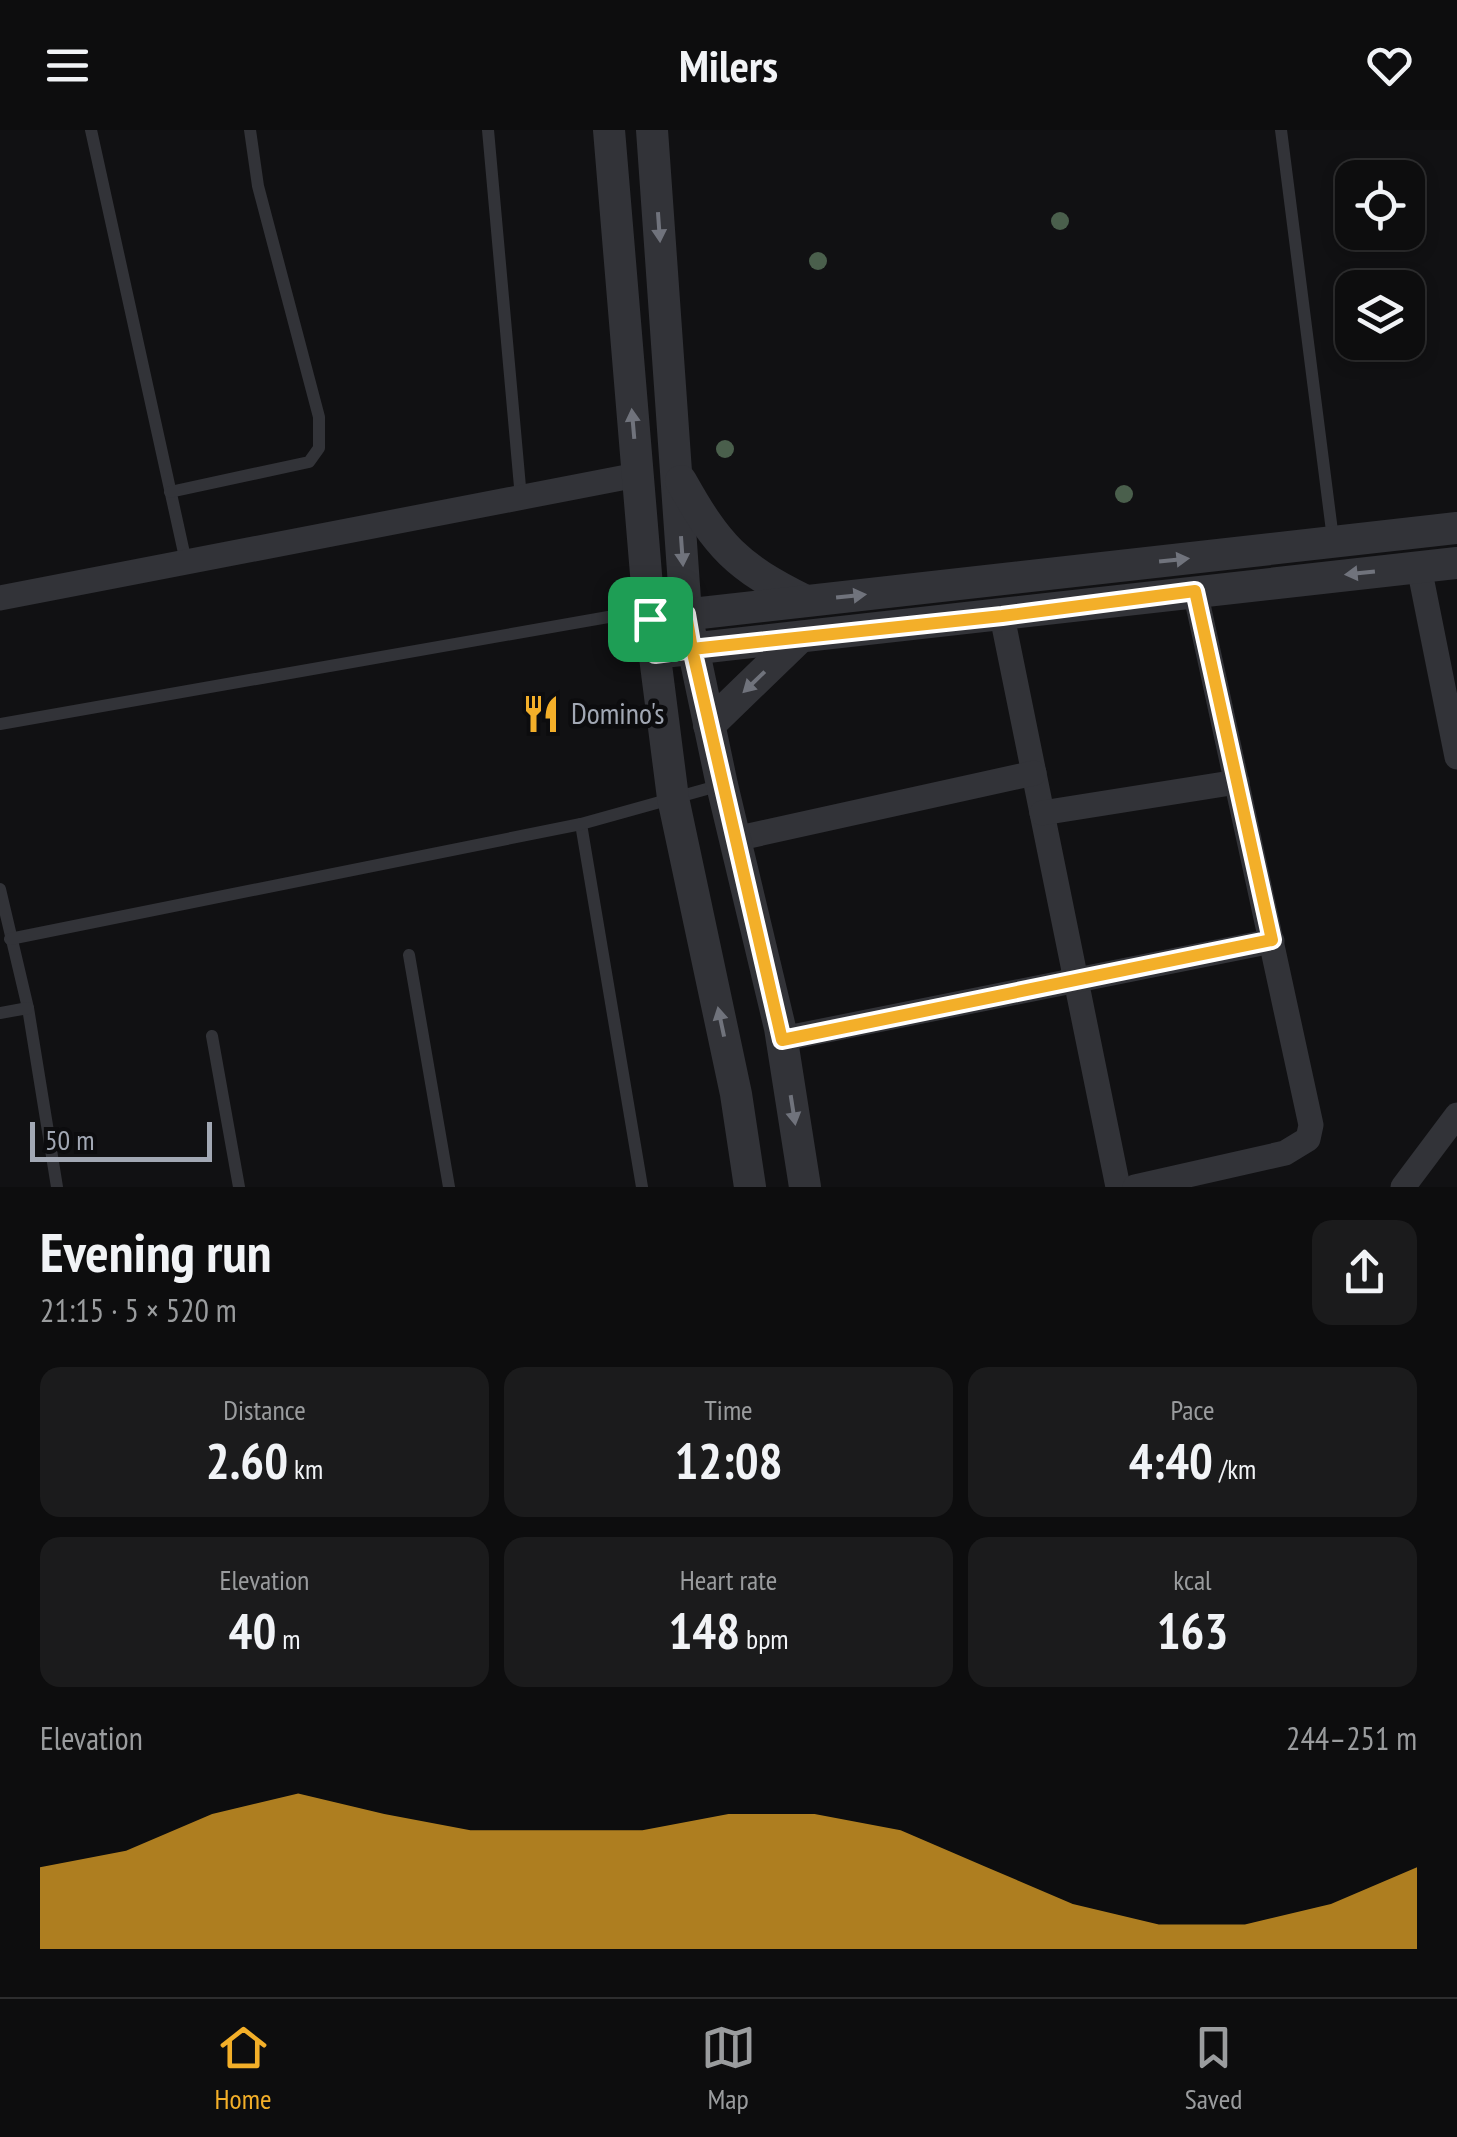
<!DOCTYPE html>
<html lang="en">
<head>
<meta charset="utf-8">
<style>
  body { margin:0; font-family:"PT Sans Narrow",sans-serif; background:#1b1b1c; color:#f1f3f6; height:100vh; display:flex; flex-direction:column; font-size:38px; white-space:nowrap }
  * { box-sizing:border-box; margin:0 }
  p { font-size:32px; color:#9a9c9e }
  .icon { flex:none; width:55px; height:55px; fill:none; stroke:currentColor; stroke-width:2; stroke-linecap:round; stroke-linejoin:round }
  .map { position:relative; height:1057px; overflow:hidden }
  .sheet { display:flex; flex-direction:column; background:#0d0d0e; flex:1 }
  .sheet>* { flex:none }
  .fabs { position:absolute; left:1335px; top:30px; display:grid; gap:20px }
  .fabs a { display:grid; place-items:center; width:90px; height:90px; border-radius:20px; background:#0d0d0e; box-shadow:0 5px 15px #0003,0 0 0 2px #2d2d2e; font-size:50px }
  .scale { position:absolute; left:30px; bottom:25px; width:182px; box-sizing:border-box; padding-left:10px; border:5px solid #a2a8b4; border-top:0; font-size:28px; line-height:35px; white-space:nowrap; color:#a2a8b4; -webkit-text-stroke:8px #0c0c0e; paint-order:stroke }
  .pin { position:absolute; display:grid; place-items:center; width:85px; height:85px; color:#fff; margin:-42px; border-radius:20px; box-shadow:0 5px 15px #0006 }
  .round { display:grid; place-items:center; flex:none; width:105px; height:105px; border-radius:20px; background:#1b1b1c }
  .overview { display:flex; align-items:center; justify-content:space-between; height:170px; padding:0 40px }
  h1 { font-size:55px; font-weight:700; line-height:75px }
  .metrics { display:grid; grid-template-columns:repeat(3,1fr); gap:15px; height:170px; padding:10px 40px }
  .metrics div { display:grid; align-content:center; border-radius:20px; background:#1b1b1c; text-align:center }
  .metrics b { font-size:50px; font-weight:700 }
  .metrics small { font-size:28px; font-weight:400 }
  .metrics p { font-size:28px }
  .chart { height:280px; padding:20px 40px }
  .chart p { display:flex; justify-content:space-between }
  .chart svg { width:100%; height:180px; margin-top:10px; fill:#f3af29; opacity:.7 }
  header { display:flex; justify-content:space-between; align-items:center; height:130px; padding:0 40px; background:#0d0d0e; font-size:45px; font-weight:700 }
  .tab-bar { display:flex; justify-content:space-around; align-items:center; height:140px; border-top:2px solid #2d2d2e; background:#0d0d0e; font-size:28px; color:#9a9c9e }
  .tab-bar a { display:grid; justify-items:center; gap:5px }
  .tab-bar .active { color:#f3af29 }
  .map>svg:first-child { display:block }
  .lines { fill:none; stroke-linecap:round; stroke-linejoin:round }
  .service { stroke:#323338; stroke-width:12 }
  .minor { stroke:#323338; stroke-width:25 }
  .tertiary { stroke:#323338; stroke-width:32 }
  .tree { fill:#4a5f4c }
  .oneway { fill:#70737c }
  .route-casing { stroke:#fff; stroke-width:20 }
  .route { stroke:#f3af29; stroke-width:12 }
  .labels { text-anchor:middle; stroke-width:9; stroke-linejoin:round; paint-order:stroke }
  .poi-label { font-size:30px; fill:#a2a8b4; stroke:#0c0c0e; text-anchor:start }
</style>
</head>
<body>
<header><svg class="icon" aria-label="menu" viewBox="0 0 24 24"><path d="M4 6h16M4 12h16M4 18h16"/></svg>Milers<svg class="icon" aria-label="heart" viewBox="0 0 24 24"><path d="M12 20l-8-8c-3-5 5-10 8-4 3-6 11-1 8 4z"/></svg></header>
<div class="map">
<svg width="1457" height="1057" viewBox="0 0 1457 1057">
  <rect width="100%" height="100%" fill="#111113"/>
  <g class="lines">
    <g class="service">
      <polyline points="91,0 186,432"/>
      <polyline points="488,0 521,368"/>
      <polyline points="1281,0 1333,409"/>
      <polyline points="170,362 309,332 319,318 319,287 258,56 250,0"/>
      <polyline points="0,594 648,480"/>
      <polyline points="581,694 642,1057"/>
      <polyline points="0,759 28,878 57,1057"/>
      <polyline points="10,809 581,694 721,655"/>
      <polyline points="409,825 449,1057"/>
      <polyline points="0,883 28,878"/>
      <polyline points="212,906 239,1057"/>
    </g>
    <g class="minor">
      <polyline points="1419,437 1457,627"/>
      <polyline points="0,468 637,345"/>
      <polyline points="1002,486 1118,1057"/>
      <polyline points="1042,683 1237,652"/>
      <polyline points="735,709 1034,643"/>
      <polyline points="782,909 1272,811"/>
      <polyline points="1135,1057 1285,1023 1308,1009 1311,995 1195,461"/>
      <polyline points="1403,1057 1457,985"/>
    </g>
    <g class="tertiary">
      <polyline points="609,0 649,480 673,668 736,964 750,1057"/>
      <polyline points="652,0 686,484 722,655 780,898 805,1057"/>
      <path d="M681,351C718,417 736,436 804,470"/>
      <polyline points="665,487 1457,398"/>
      <polyline points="672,521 1457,433"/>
      <polyline points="709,595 799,508"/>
    </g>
  </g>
  <g class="tree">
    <circle cx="1060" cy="91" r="9"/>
    <circle cx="818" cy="131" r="9"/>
    <circle cx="725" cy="319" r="9"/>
    <circle cx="1124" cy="364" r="9"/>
  </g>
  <defs><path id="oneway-solid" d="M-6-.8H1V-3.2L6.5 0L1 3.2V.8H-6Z" transform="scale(2.5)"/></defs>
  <g class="oneway">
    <use href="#oneway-solid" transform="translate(659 97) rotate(86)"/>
    <use href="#oneway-solid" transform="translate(633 294) rotate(-95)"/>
    <use href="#oneway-solid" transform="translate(682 421) rotate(86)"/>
    <use href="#oneway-solid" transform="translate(1174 430) rotate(-6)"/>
    <use href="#oneway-solid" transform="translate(1360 443) rotate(174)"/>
    <use href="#oneway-solid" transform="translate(851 466) rotate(-6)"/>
    <use href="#oneway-solid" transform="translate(754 552) rotate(136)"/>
    <use href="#oneway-solid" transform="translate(721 892) rotate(-102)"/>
    <use href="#oneway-solid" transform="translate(793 980) rotate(81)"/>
  </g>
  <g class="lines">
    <g class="route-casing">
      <polyline id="route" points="650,489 655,524 692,519 782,910 1272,810 1195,461 1002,486 692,519 686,484 650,489"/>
    </g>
    <use href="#route" class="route"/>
  </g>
  <defs>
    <g id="restaurant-bare" transform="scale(3)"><path d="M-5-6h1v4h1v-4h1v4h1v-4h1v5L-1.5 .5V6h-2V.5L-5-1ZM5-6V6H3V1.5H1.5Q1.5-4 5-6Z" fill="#f3af29" stroke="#0c0c0e" stroke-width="2.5" paint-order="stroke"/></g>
  </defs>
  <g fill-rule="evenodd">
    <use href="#restaurant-bare" x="541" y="584"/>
  </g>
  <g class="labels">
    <g class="poi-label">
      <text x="571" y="594">Domino's</text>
    </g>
  </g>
</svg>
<div class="fabs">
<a><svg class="icon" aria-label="locate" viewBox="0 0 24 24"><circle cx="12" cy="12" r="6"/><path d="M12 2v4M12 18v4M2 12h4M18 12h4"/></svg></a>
<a><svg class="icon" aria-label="layers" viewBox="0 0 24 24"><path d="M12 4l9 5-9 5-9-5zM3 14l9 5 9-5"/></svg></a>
</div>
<div class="scale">50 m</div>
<div class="pin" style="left:650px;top:489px;background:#1e9e55"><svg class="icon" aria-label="arrive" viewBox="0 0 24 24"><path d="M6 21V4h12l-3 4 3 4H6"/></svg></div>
</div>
<section class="sheet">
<div class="overview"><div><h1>Evening run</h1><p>21:15 · 5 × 520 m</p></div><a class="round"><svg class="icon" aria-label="share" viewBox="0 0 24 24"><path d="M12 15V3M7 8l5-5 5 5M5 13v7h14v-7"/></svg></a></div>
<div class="metrics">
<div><p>Distance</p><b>2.60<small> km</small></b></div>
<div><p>Time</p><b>12:08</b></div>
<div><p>Pace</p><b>4:40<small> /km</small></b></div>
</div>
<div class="metrics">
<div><p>Elevation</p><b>40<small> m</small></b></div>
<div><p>Heart rate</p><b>148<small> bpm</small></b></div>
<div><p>kcal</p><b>163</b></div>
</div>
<div class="chart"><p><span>Elevation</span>244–251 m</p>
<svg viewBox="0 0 160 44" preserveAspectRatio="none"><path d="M0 44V24L10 20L20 11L30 6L40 11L50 15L60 15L70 15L80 11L90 11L100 15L110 24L120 33L130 38L140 38L150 33L160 24V44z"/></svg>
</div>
</section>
<nav class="tab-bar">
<a class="active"><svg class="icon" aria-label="home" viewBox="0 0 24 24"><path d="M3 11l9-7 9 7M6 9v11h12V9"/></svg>Home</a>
<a><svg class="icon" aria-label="map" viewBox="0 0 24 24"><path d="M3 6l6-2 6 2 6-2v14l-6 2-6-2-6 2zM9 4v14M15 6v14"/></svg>Map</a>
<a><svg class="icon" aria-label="saved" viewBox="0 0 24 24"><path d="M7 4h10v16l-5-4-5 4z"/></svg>Saved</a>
</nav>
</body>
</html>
